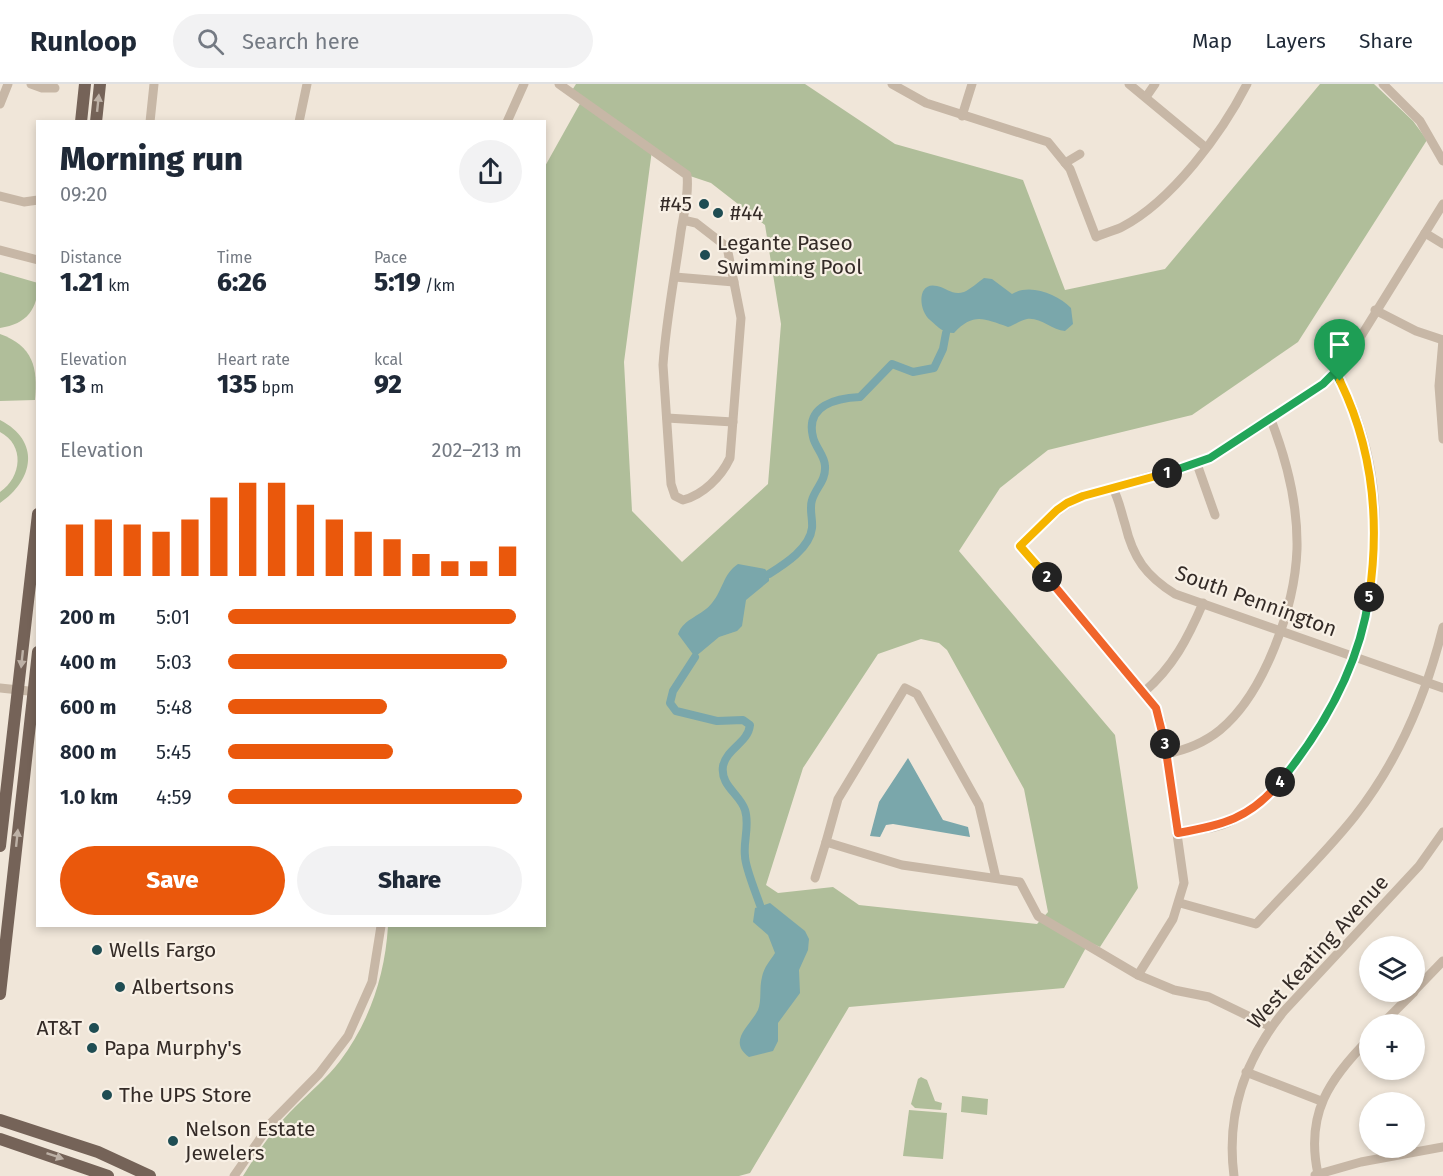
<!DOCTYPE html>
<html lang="en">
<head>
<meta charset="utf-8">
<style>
  body { margin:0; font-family:"Fira Sans",sans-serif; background:#f2f2f3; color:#1f2937; height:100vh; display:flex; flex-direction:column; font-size:22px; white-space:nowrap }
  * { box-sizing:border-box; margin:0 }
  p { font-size:20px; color:#747a83 }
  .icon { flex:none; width:33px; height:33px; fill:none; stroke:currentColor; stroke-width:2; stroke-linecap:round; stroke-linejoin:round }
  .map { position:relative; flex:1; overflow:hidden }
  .panel { position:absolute; left:36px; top:36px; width:510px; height:807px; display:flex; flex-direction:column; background:#fff; border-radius:0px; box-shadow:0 3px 9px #0003 }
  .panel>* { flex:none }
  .tools { position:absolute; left:1359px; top:852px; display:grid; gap:12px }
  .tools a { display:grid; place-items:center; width:66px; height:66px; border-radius:50%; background:#fff; box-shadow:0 3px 9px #0003; font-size:30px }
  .pin { position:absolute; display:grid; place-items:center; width:51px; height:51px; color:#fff; margin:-62px -26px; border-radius:50% 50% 50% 0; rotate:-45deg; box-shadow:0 0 6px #0007 }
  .pin .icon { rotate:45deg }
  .km { position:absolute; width:30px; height:30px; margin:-15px; border-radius:50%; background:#222; color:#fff; font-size:16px; line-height:30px; text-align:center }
  .round { display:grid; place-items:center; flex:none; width:63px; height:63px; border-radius:32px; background:#f2f2f3 }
  .head { display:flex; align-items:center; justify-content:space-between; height:102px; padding:0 24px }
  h1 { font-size:33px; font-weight:800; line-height:45px }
  .stats { display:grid; grid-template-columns:repeat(3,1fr); gap:9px; height:102px; padding:6px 24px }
  .stats div { display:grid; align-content:center }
  .stats b { font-size:26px; font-weight:800 }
  .stats small { font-size:16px; font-weight:400 }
  .stats p { font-size:16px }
  .chart { height:168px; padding:12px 24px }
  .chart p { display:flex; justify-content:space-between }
  .chart svg { width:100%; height:108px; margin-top:6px; stroke:#ea580c; stroke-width:6 }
  .button { display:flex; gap:12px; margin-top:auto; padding:12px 24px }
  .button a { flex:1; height:69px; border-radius:36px; background:#ea580c; color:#fff; font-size:24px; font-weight:800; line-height:69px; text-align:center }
  .button a+a { background:#f2f2f3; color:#1f2937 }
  ul { padding:0 24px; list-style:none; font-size:20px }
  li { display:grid; grid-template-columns:96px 72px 1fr; align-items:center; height:45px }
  li i { height:15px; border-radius:8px; background:#ea580c }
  header { display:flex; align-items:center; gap:36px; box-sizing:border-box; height:84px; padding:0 30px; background:#fff; border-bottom:2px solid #e0e1e3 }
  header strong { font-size:28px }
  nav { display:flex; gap:33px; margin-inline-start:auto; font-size:21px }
  .search { width:420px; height:54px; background:#f2f2f3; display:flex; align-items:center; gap:15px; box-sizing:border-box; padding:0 21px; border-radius:33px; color:#747a83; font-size:22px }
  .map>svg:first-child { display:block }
  .green { fill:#b0be9a; fill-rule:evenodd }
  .water { fill:#7aa7ab }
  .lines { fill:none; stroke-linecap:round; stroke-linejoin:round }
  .canal { stroke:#7aa7ab; stroke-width:8 }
  .minor { stroke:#c7b7a6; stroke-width:9 }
  .major { stroke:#756358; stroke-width:12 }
  .oneway { fill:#bdb1a6 }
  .split-1-casing { stroke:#fff; stroke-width:12 }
  .split-2-casing { stroke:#fff; stroke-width:12 }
  .split-3-casing { stroke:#fff; stroke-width:12 }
  .split-4-casing { stroke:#fff; stroke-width:12 }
  .split-5-casing { stroke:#fff; stroke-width:12 }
  .split-6-casing { stroke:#fff; stroke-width:12 }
  .split-1 { stroke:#22a559; stroke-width:8 }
  .split-2 { stroke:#f5b400; stroke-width:8 }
  .split-3 { stroke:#f0652b; stroke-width:8 }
  .split-4 { stroke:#f0652b; stroke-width:8 }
  .split-5 { stroke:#22a559; stroke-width:8 }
  .split-6 { stroke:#f5b400; stroke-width:8 }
  .poi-dot { fill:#1f4d53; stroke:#f8f0e5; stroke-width:2 }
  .labels { text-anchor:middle; stroke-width:4.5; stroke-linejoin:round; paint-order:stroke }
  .poi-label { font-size:21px; fill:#342b27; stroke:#f8f0e5; text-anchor:start }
  .street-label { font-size:21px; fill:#342b27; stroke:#f8f0e5 }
</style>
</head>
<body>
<header>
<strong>Runloop</strong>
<div class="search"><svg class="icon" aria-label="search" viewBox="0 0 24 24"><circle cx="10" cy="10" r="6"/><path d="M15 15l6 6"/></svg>Search here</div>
<nav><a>Map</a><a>Layers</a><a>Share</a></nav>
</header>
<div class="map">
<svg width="1443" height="1092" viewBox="0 0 1443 1092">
  <rect width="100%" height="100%" fill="#f0e6d9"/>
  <g class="green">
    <path d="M576,0H805L895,60L1023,96L1065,206L1165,185L1320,0H1374L1413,37L1427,56L1298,258L1192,331L1048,366L1000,404L959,467L1115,651L1138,804L1100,863L1089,858L1064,904L849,923L750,1089L739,1092H243C258,1067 275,1043 295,1023C310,1008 327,994 340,977C370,937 385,891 388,842H544V84L582,16L571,8ZM652,66L687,91L711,99L765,141L781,240L768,400L682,478L632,427L624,278ZM921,555L939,559L947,566L1024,705L1048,828L1037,840L859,821L833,803L778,809L766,801L803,684L878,570Z"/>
    <path d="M0,188L38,199C38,225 27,240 0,244Z"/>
    <path d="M0,250C33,262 38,283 35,316L0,317Z"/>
    <path d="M0,336C41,357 34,396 0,419V408C22,393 25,361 0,348Z"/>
    <polygon points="921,993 927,996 935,1017 942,1019 941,1026 915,1024 911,1020 918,995"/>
    <polygon points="962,1012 988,1015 987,1031 961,1028"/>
    <polygon points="909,1026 947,1029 943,1075 903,1072"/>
  </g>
  <g class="water">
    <path d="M984,194L992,195L1012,210C1030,199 1057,210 1071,224L1073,240L1065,247C1052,246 1040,233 1027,235C1021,236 1014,241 1008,243C984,235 974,228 954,249C943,249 938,243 930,236C918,226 917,197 937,202C947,204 953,212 964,208C971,205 978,198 984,194Z"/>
    <path d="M738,480L765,485L769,490V497L746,516L742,542L737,547L719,553L695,573L678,550C684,534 702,532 712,519C723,506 723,490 738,480Z"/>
    <polygon points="908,674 943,736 968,743 970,753 893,740 886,741 880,753 870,752 879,718"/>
    <path d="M770,819L805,847L809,855L808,866L799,886L800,909L778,939V957L773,967L749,973C727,957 750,942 758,926C762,916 759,904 762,893C764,883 770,877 775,869L768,851L753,838L755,824Z"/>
  </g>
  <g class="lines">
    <g class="canal">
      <path d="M769,490C785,480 810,464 812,444C813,435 809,425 812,416C816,403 826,397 825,382C825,372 815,363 813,353C805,321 837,314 860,313L892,280L913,288L934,284L943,265L946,249"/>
      <path d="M695,573L673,607L670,619L676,627L717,637L743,636L750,641C748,659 727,664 723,682C720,702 740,710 745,726C750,742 743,757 745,772C745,783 756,809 760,821"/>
    </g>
    <g class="minor">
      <polyline points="31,0 42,4 55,4"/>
      <path d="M559,0L687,91C689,109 684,129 681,147C675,191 666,236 663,281L671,400L675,412L683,416C703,411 721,393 730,374L741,234L727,163L696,139L683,136"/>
      <path d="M892,0L926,19L1048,58L1070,85L1096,153C1104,149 1114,147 1122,143C1172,117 1222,49 1247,0"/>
      <polyline points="1129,0 1205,63"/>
      <polyline points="1383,0 1420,37 1443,77"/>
      <polyline points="1146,13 1155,0"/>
      <polyline points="0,20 8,0"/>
      <polyline points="962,32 972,0"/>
      <polyline points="150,38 154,0"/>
      <polyline points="299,38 307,0"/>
      <polyline points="507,38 524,0"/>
      <polyline points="1065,79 1080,70"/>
      <polyline points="0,112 24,118 38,116"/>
      <polyline points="1425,149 1443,160"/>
      <polyline points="0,166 38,176"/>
      <polyline points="675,193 734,198"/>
      <polyline points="1375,226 1416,247 1443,256"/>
      <polyline points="1443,256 1439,302 1443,355"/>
      <polyline points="667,334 733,338"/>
      <polyline points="1197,380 1215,431"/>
      <path d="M1113,405C1119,415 1121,428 1125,440C1133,474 1146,492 1175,510L1443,604"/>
      <polyline points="0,604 38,608"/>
      <path d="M1144,608C1173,583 1188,554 1203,519"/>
      <path d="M1166,670C1186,666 1204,659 1220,646C1265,609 1295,522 1297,465C1298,420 1287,377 1271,336"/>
      <path d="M1178,749C1193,746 1213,746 1227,739C1264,723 1291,689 1313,655C1373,561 1395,436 1355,329C1350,315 1342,302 1335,288"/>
      <polyline points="815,794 826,758"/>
      <polyline points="996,794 979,721 917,610 905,604 838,715 826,758 902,781 1020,798 1038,832 1138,891 1174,906 1209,913 1271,943"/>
      <path d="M1180,819L1256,840C1289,804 1325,770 1355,732C1399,676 1426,612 1443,543"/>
      <path d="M1138,891L1173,835L1184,799L1161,637L1156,624L1144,608L1020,462C1041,442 1057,424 1083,412L1210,374L1323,300L1353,265L1443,120"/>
      <polyline points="1414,907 1443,877"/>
      <polyline points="1382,940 1414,908"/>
      <polyline points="1246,988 1321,1017"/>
      <path d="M1318,1090C1305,1030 1329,995 1370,954"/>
      <polyline points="1315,1091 1361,1078 1443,1063"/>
      <polyline points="234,1092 271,1039 319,990 348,952 372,898 381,842"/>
      <path d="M1234,1092C1226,1031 1245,975 1284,927L1419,782L1443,748"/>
    </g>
    <g class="major">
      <polyline points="81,38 85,0"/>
      <polyline points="96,38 100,0"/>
      <polyline points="0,762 38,430"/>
      <polyline points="0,910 38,568"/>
      <polyline points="0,1036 98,1068 150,1092"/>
      <polyline points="0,1055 108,1092"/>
    </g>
  </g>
  <defs><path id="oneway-solid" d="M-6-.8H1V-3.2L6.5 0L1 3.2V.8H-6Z" transform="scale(1.5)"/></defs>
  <g class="oneway">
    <use href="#oneway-solid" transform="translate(98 19) rotate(-84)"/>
    <use href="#oneway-solid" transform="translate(22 575) rotate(96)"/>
    <use href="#oneway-solid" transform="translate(17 754) rotate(-84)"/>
    <use href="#oneway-solid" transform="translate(55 1072) rotate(19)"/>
  </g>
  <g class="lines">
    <g class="split-1-casing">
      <polyline id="split-1" points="1167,389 1210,374 1323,300 1335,288 1340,297"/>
    </g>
    <g class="split-2-casing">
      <polyline id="split-2" points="1047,493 1020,462 1057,426 1067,419 1083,412 1167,389"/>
    </g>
    <g class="split-3-casing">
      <polyline id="split-3" points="1047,493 1156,624 1165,660"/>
    </g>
    <g class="split-4-casing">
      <path id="split-4" d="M1165,660L1178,749C1222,741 1250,735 1280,698"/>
    </g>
    <g class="split-5-casing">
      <path id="split-5" d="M1280,698C1324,644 1359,583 1369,513"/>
    </g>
    <g class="split-6-casing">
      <path id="split-6" d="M1340,297C1373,365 1380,439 1369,513"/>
    </g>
    <use href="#split-1" class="split-1"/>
    <use href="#split-2" class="split-2"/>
    <use href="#split-3" class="split-3"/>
    <use href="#split-4" class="split-4"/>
    <use href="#split-5" class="split-5"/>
    <use href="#split-6" class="split-6"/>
  </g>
  <g class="poi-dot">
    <circle cx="704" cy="120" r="6"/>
    <circle cx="718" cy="129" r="6"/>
    <circle cx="705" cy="171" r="6"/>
    <circle cx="97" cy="866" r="6"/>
    <circle cx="120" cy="903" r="6"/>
    <circle cx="94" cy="944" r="6"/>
    <circle cx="92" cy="964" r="6"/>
    <circle cx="107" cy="1011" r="6"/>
    <circle cx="173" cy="1057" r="6"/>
  </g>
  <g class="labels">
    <g class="poi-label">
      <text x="692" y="127" text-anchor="end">#45</text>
      <text x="730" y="136">#44</text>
      <text x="717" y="166">Legante Paseo<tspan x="717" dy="24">Swimming Pool</tspan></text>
      <text x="109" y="873">Wells Fargo</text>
      <text x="132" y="910">Albertsons</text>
      <text x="82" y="951" text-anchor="end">AT&amp;T</text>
      <text x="104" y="971">Papa Murphy's</text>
      <text x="119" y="1018">The UPS Store</text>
      <text x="185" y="1052">Nelson Estate<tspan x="185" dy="24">Jewelers</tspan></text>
    </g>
    <g class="street-label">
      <text transform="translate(1256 517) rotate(20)" y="7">South Pennington</text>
      <text transform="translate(1318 868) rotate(-48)" y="7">West Keating Avenue</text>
    </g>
  </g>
</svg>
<div class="tools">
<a><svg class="icon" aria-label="layers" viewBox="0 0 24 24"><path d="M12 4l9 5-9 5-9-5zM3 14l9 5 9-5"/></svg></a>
<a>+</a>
<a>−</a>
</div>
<div class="pin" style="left:1340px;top:297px;background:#1e9e55"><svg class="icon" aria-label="arrive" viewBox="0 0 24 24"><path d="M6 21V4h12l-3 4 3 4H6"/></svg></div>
<b class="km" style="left:1167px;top:389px">1</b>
<b class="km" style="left:1047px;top:493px">2</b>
<b class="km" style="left:1165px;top:660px">3</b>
<b class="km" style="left:1280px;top:698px">4</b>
<b class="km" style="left:1369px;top:513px">5</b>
<section class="panel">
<div class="head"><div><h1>Morning run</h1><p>09:20</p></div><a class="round"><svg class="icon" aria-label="share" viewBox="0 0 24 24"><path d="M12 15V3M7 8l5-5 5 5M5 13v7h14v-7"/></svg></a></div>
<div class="stats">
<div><p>Distance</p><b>1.21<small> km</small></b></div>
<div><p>Time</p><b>6:26</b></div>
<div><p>Pace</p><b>5:19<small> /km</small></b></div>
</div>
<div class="stats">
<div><p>Elevation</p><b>13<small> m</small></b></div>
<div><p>Heart rate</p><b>135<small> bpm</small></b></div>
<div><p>kcal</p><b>92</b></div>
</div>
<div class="chart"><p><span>Elevation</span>202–213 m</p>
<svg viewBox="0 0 160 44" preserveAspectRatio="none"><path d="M5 44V23M15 44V21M25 44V23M35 44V26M45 44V21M55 44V12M65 44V6M75 44V6M85 44V15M95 44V21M105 44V26M115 44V29M125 44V35M135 44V38M145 44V38M155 44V32"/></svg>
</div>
<ul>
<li><b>200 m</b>5:01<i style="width:98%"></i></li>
<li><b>400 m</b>5:03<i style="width:95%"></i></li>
<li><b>600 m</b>5:48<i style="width:54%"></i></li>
<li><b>800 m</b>5:45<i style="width:56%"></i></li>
<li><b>1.0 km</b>4:59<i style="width:100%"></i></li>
</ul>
<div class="button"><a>Save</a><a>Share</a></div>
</section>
</div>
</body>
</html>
